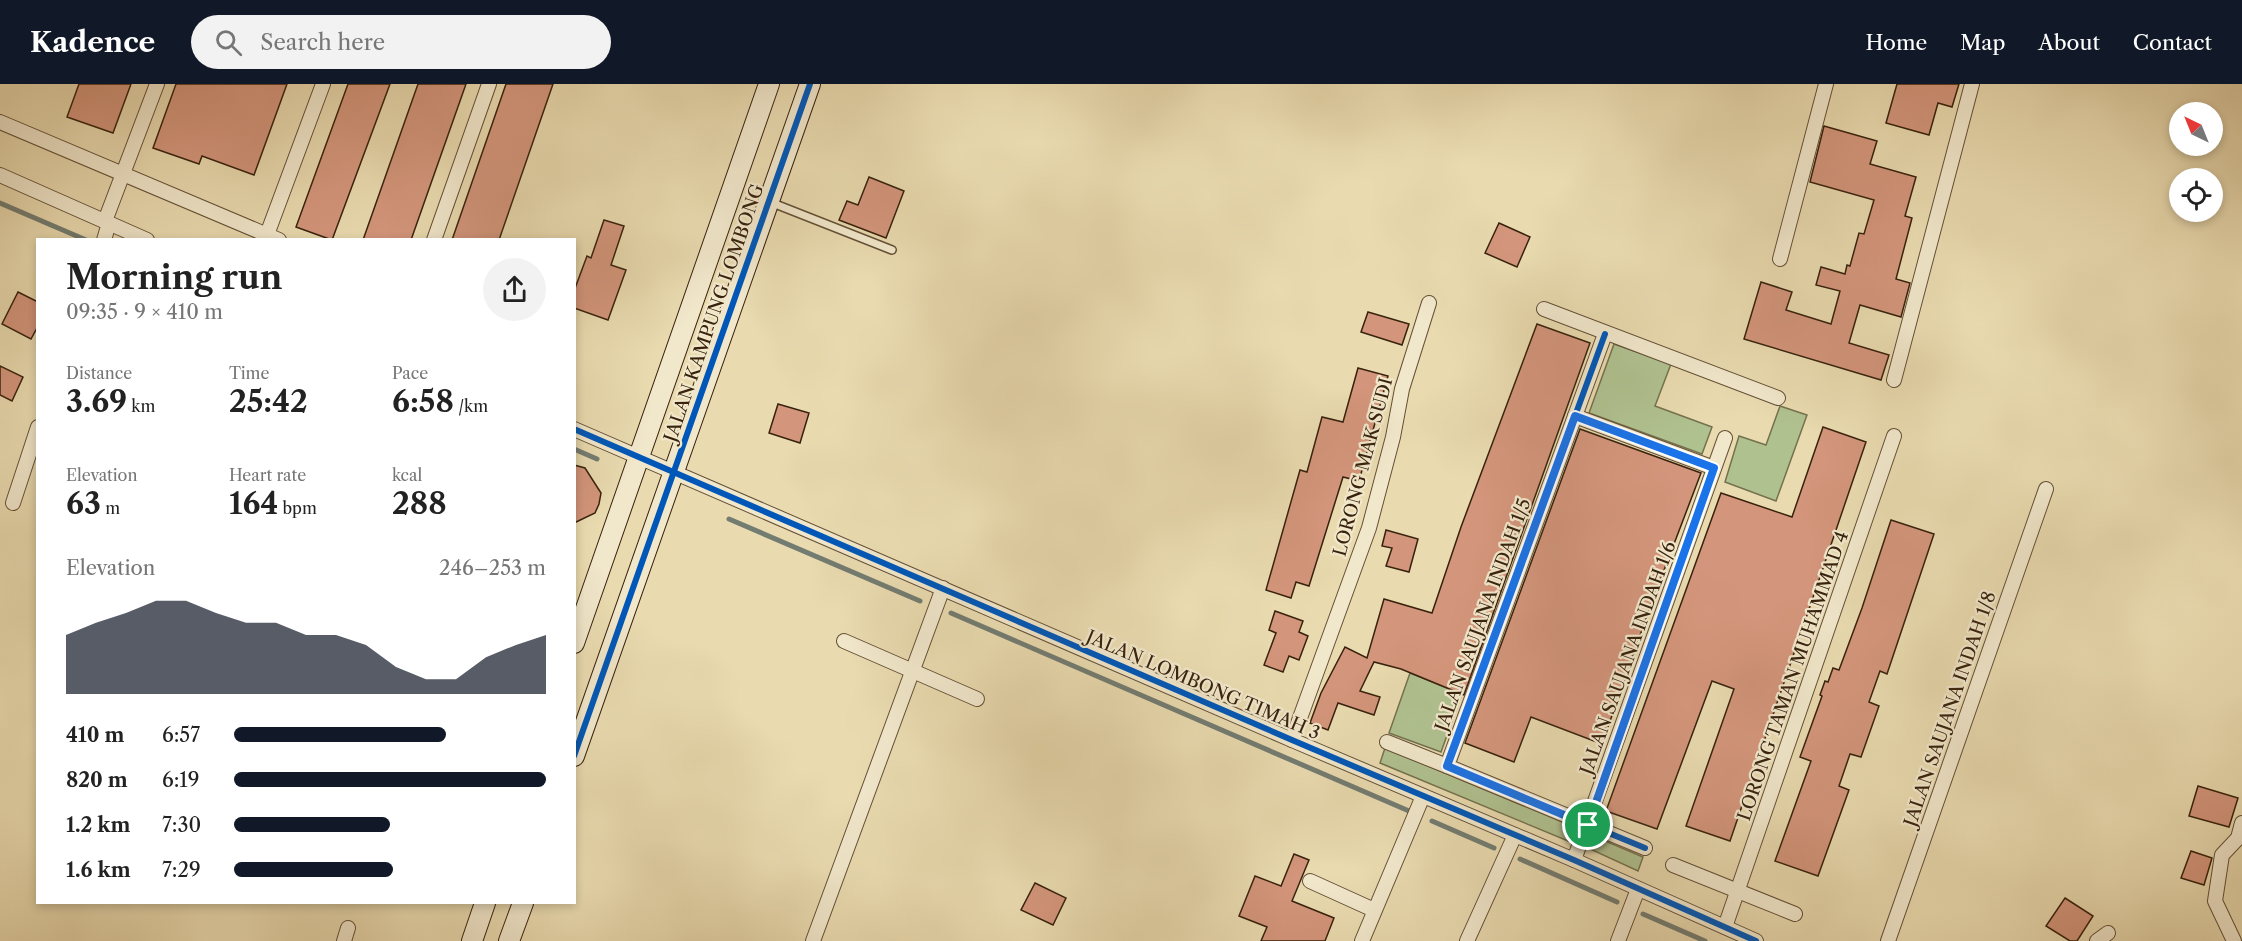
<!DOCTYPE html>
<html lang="en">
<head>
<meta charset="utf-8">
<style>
  body { margin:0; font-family:"Libre Caslon Text",serif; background:#f2f2f2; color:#222; height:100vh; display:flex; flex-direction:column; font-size:22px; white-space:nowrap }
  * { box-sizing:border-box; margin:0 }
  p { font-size:20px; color:#767676 }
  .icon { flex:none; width:33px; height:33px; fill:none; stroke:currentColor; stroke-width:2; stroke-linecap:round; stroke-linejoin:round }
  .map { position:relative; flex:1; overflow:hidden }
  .side { position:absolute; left:36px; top:154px; width:540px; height:666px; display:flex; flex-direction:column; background:#fff; border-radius:0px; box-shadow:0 3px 9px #0003 }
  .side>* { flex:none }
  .needle { width:39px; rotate:317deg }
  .fabs { position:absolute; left:2169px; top:18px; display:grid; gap:12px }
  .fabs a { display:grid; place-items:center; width:54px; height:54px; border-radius:50%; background:#fff; box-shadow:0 3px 9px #0003; font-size:30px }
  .pin { position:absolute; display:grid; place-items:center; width:51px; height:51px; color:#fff; margin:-26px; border:3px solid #fff; border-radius:50%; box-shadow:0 2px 6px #0007 }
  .round { display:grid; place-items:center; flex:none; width:63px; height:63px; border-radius:32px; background:#f2f2f2 }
  .overview { display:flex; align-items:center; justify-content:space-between; height:102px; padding:0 30px }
  h1 { font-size:33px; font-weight:800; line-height:45px }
  .stats { display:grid; grid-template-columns:repeat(3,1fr); gap:9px; height:102px; padding:6px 30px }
  .stats div { display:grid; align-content:center }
  .stats b { font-size:30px; font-weight:800 }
  .stats small { font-size:16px; font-weight:400 }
  .stats p { font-size:16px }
  .chart { height:168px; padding:12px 30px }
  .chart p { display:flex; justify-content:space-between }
  .chart svg { width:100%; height:108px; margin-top:6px; fill:#111827; opacity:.7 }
  ul { padding:0 30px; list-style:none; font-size:20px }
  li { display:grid; grid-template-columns:96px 72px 1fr; align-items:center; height:45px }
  li i { height:15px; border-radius:8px; background:#111827 }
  header { display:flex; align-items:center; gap:36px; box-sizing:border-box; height:84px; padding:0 30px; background:#111827; color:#fff }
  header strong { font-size:28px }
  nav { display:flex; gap:33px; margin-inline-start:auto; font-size:21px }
  .search { width:420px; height:54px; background:#f2f2f2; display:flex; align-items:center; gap:15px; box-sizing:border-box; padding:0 21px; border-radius:33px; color:#767676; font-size:22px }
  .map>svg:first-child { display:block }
  .green { fill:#b0c190; stroke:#74724e; stroke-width:1.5 }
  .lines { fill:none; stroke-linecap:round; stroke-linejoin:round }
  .stream { stroke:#737c71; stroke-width:5 }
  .building { fill:#d3957b; stroke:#38220d; stroke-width:1.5 }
  .lane-casing { stroke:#645036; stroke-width:10 }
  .street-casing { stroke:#645036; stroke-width:16 }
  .secondary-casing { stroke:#38220d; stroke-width:22 }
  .lane { stroke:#f1e7cb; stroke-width:7 }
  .street { stroke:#f1e7cb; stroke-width:14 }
  .secondary { stroke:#f1e7cb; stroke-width:20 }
  .cycleway-casing { stroke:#f1e7cb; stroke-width:10 }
  .cycleway { stroke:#0057b8; stroke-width:6 }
  .route-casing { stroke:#fff; stroke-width:12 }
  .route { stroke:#1a73e8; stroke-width:8 }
  .labels { text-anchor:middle; stroke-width:4.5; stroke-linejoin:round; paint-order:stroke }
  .street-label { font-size:18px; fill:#38220d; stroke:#f1e7cb }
</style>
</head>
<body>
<header>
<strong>Kadence</strong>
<div class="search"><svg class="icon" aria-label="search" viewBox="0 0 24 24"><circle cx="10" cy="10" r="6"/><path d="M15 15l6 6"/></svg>Search here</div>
<nav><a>Home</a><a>Map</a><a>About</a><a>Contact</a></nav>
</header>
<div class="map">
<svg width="2242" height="857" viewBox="0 0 2242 857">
  <rect width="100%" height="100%" fill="#e9daaf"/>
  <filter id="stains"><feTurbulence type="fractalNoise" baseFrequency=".00333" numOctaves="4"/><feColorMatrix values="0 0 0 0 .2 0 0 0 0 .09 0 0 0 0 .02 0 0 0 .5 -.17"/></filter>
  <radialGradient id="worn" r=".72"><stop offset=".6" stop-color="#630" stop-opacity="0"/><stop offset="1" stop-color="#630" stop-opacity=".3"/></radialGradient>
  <g class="green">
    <polygon points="1614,260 1671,280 1655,322 1712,343 1702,370 1589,329"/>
    <polygon points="1780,322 1807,331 1776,417 1725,398 1739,352 1766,361"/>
    <polygon points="1410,589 1462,610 1441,668 1389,649"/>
    <polygon points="1385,664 1579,745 1573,759 1380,679"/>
    <polygon points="1596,753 1643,773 1638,787 1590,765"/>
  </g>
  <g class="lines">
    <g class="stream">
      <polyline points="0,119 86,156"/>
      <polyline points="574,365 597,375"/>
      <polyline points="729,435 920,517"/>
      <polyline points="951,529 1409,727"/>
      <polyline points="1432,737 1494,764"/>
      <polyline points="1520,775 1617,818"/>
      <polyline points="1643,830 1705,857"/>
    </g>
  </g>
  <g class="building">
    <polygon points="79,0 131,0 113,49 67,33"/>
    <polygon points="176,0 287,0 254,91 202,72 199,80 153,64"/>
    <polygon points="348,0 390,0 332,156 296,143"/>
    <polygon points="418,0 466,0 411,156 363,156"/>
    <polygon points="506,0 553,0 499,156 452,156"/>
    <polygon points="1897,0 1959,0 1952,23 1938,19 1929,51 1886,39"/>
    <polygon points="1824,42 1877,57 1870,80 1916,93 1905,132 1912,134 1896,195 1910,199 1901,233 1860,221 1849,259 1889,271 1881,296 1744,255 1761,198 1792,208 1786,226 1831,240 1840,207 1816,201 1821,183 1845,190 1847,181 1850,182 1859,149 1864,150 1874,116 1810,98"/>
    <polygon points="869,93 904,107 886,154 839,136 847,117 858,121"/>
    <polygon points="604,136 624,142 611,181 626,186 608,236 574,224 574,207 587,172 591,174"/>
    <polygon points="1499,139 1530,153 1517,183 1485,169"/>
    <polygon points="18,208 38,218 38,242 31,255 2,240"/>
    <polygon points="1368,228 1409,240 1402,261 1361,248"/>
    <polygon points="1537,240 1590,259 1464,611 1401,585 1374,578 1360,607 1380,613 1374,631 1338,619 1328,646 1310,639 1321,609 1345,563 1367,574 1384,515 1432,529 1461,443"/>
    <polygon points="0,282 23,293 12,317 0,311"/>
    <polygon points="1358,284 1388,292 1359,397 1343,393 1309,502 1296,498 1291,514 1266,506 1300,386 1307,388 1322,333 1343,338"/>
    <polygon points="778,320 809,329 800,359 769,349"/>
    <polygon points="1823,343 1866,358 1730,757 1686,742 1734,605 1712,597 1657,745 1606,727 1721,409 1792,433"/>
    <polygon points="1580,345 1701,389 1650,523 1602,660 1531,633 1514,678 1465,659"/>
    <polygon points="574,381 585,384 601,409 599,420 595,429 574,439"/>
    <polygon points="1891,436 1934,450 1887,590 1880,587 1869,618 1879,622 1861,673 1850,670 1839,702 1849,706 1818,792 1775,777 1811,677 1800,673 1822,612 1820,611 1825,597 1828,598 1833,584 1839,586 1862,524"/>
    <polygon points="1386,446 1418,455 1409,488 1386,482 1392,464 1382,462"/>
    <polygon points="1275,527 1303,537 1299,548 1308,552 1299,576 1289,572 1283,588 1264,581 1276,549 1269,546"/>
    <polygon points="2198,702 2238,714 2229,743 2189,732"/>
    <polygon points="2191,767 2212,774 2204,801 2181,794"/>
    <polygon points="1294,770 1309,776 1292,817 1334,834 1325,857 1261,857 1267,843 1239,832 1255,792 1281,802"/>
    <polygon points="1035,799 1066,814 1053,841 1021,826"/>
    <polygon points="2065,814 2093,832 2077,857 2070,857 2046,842"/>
  </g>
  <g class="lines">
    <g class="lane-casing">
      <polyline id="lane" points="770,118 892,166"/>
    </g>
    <g class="street-casing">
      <g id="street">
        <polyline points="0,38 279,156"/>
        <polyline points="0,91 147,156"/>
        <polyline points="105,137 157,0"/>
        <polyline points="104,156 109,139"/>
        <polyline points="265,156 323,0"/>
        <polyline points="434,156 489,0"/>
        <polyline points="1780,175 1826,0"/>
        <polyline points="1544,225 1778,314"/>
        <polyline points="1605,250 1447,682 1645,764"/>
        <polyline points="1894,296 1972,0"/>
        <polyline points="1575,332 1714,384"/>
        <polyline points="574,345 1292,656 1574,776 1756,857"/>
        <polyline points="13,419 38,343"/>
        <polyline points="844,557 977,615"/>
        <polyline points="1292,656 1369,444 1393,353 1402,305 1429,219"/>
        <polyline points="1387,658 1447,682"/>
        <polyline points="1574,776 1725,354"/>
        <polyline points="1673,781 1795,830"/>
        <polyline points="1310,797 1374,826"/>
        <polyline points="1725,843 1894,352"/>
        <polyline points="344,857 348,844"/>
        <polyline points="813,857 943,504"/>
        <polyline points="1362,857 1423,712"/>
        <polyline points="1467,857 1515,751"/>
        <polyline points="1618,857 1638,805"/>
        <polyline points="1888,857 2046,405"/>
        <polyline points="2097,857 2108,849"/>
        <polyline points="2234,857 2215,817 2222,771 2238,754 2242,739"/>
      </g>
    </g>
    <g class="secondary-casing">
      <g id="secondary">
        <polyline points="574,559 769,0"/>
        <polyline points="574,672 810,0"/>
        <polyline points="472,857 485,819"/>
        <polyline points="509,857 523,819"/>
      </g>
    </g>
    <use href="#lane" class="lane"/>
    <use href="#street" class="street"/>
    <use href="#secondary" class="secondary"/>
    <g class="cycleway-casing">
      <g id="cycleway">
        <polyline points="1605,250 1447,682 1645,764"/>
        <polyline points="574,345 1292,656 1574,776 1756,857"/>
        <polyline points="574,672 810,0"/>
      </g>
    </g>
    <use href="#cycleway" class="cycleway"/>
  </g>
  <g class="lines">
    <g class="route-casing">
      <polygon id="route" points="1575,332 1714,384 1588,741 1447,682"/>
    </g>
    <use href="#route" class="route"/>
  </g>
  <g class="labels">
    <g class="street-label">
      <text transform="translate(714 229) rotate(-71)" y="6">JALAN KAMPUNG LOMBONG</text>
      <text transform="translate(1363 383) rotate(-75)" y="6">LORONG MAK SUDI</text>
      <text transform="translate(1483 531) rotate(-70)" y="6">JALAN SAUJANA INDAH 1/5</text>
      <text transform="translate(1628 574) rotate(-70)" y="6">JALAN SAUJANA INDAH 1/6</text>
      <text transform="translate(1793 592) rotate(-71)" y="6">LORONG TAMAN MUHAMMAD 4</text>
      <text transform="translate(1203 601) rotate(23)" y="6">JALAN LOMBONG TIMAH 3</text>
      <text transform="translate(1950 625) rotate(-71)" y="6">JALAN SAUJANA INDAH 1/8</text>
    </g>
  </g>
  <rect width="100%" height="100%" filter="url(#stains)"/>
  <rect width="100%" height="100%" fill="url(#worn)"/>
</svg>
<div class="fabs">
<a><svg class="needle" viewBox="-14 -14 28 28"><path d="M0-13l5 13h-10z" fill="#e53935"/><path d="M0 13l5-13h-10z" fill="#767676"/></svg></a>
<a><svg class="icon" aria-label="locate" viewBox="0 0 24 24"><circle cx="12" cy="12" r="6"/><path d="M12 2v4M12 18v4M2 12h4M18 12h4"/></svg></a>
</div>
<div class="pin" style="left:1588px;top:741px;background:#1e9e55"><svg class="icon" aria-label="arrive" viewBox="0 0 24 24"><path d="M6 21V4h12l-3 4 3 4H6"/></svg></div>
<section class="side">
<div class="overview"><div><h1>Morning run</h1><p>09:35 · 9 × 410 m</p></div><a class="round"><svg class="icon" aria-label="share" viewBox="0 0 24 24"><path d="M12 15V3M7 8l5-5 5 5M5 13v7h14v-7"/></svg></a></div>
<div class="stats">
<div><p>Distance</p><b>3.69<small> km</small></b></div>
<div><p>Time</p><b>25:42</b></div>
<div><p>Pace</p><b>6:58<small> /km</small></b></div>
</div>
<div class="stats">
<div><p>Elevation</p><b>63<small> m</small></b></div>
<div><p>Heart rate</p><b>164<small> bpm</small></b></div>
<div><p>kcal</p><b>288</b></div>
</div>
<div class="chart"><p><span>Elevation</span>246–253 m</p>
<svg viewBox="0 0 160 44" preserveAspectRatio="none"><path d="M0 44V20L10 15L20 11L30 6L40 6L50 11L60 15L70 15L80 20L90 20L100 24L110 33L120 38L130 38L140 29L150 24L160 20V44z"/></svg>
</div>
<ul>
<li><b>410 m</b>6:57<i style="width:68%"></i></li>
<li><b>820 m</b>6:19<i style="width:100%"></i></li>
<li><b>1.2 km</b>7:30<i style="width:50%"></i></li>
<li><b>1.6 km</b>7:29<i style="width:51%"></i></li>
</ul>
</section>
</div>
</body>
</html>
